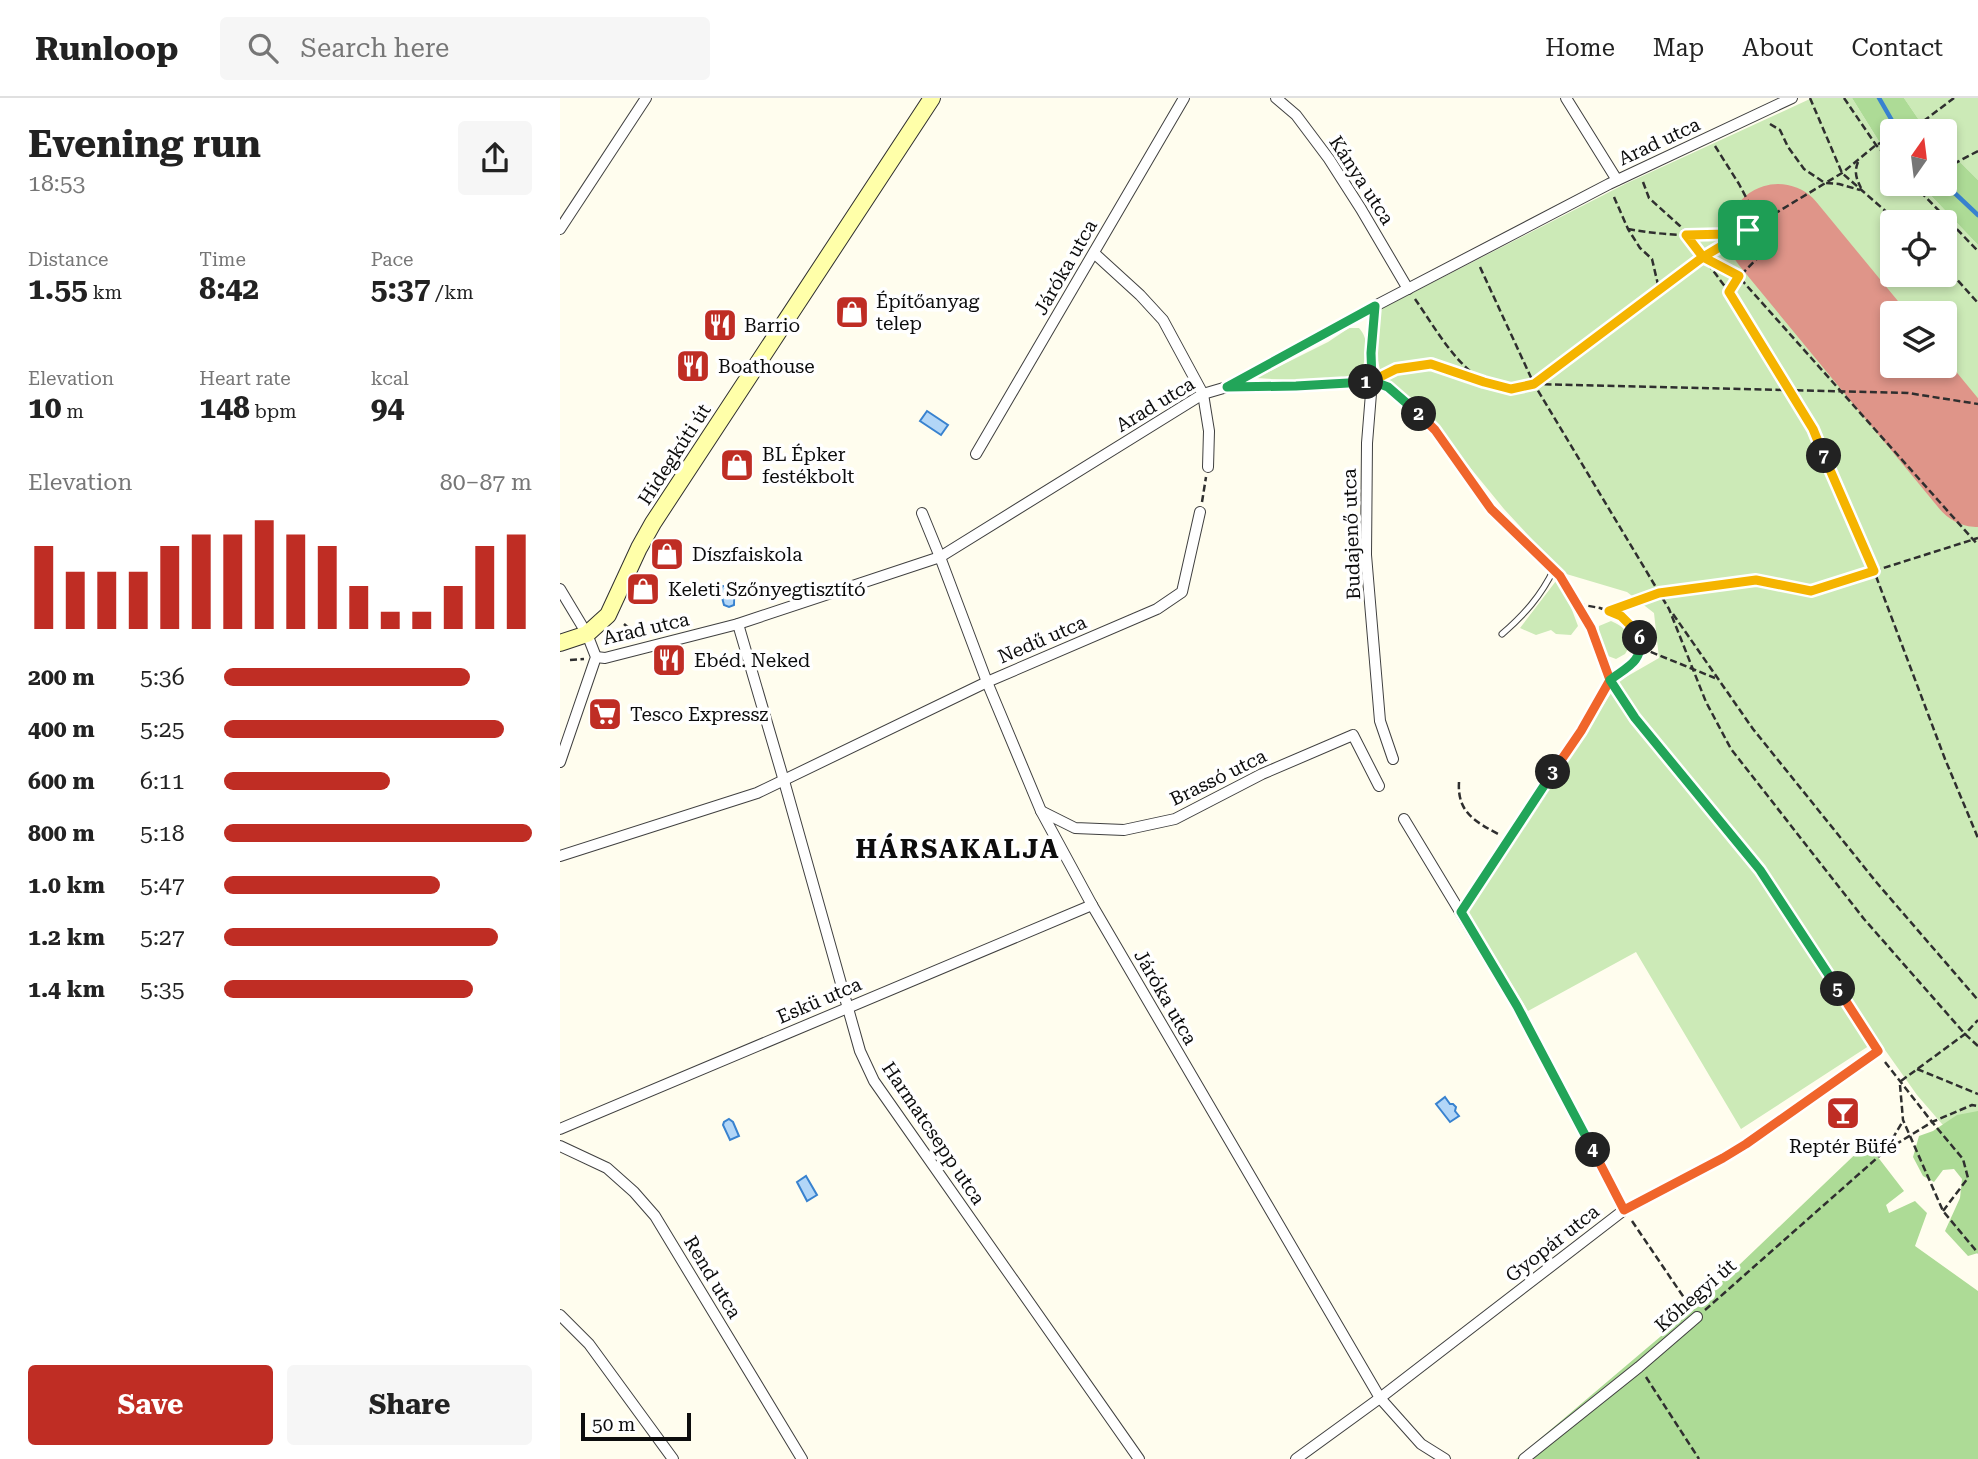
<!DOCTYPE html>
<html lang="en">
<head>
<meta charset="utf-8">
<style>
  body { margin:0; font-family:"Roboto Serif",serif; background:#f6f6f6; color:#222; height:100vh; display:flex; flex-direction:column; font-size:26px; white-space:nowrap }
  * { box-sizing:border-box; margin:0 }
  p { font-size:23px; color:#767676 }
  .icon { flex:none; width:38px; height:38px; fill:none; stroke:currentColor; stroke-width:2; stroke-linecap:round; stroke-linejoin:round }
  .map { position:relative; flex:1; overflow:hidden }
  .details { display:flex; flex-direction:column; background:#fff; width:560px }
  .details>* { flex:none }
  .needle { width:46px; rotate:14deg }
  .controls { position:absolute; left:1320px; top:21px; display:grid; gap:14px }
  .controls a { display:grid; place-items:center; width:77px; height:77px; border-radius:7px; background:#fff; box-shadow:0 4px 10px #0003; font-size:35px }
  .scale { position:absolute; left:21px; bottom:18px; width:110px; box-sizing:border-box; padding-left:7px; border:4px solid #0d0d0d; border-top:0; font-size:19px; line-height:24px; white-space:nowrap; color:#0d0d0d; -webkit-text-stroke:5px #fff; paint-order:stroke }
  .pin { position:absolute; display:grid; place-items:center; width:60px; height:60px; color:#fff; margin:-30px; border-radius:14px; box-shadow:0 4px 10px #0006 }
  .km { position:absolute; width:35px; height:35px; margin:-18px; border-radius:50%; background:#222; color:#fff; font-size:19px; line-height:35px; text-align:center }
  .round { display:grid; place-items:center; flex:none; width:74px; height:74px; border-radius:7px; background:#f6f6f6 }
  .headline { display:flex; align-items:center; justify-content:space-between; height:119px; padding:0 28px }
  h1 { font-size:38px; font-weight:700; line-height:52px }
  .figures { display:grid; grid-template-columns:repeat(3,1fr); gap:10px; height:119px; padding:7px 28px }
  .figures div { display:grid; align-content:center }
  .figures b { font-size:30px; font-weight:700 }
  .figures small { font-size:19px; font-weight:400 }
  .figures p { font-size:19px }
  .chart { height:196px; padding:14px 28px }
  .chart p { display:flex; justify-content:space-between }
  .chart svg { width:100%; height:126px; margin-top:7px; stroke:#bf2d24; stroke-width:6 }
  .action { display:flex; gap:14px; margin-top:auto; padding:14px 28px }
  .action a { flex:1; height:80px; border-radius:7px; background:#bf2d24; color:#fff; font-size:28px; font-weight:700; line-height:80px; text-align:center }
  .action a+a { background:#f6f6f6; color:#222 }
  ul { padding:0 28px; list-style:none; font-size:23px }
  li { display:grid; grid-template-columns:112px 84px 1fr; align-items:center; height:52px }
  li i { height:18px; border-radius:9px; background:#bf2d24 }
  header { display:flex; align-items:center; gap:42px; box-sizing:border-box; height:98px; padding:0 35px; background:#fff; border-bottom:2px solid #e0e0e0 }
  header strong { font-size:33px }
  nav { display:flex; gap:38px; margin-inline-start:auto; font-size:24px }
  .search { width:490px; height:63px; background:#f6f6f6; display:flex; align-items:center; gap:18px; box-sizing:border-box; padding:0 24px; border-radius:7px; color:#767676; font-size:26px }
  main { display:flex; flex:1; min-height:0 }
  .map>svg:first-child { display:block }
  .green { fill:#cceab7; fill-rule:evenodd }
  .forest { fill:#addb96 }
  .water { fill:#b2d6f7; stroke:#3882cf; stroke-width:2 }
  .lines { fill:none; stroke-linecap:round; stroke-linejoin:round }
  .stream { stroke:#3882cf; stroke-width:4.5 }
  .runway { stroke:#df9589; stroke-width:100 }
  .lane-casing { stroke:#404040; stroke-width:7 }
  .street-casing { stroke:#404040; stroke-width:12 }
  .secondary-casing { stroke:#2f2f2f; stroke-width:18 }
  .path { stroke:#2f2f2f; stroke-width:2.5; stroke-dasharray:7 3.5; stroke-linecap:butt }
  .lane { stroke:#fff; stroke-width:5 }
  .street { stroke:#fff; stroke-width:10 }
  .secondary { stroke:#ffffa9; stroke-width:16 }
  .split-1-casing { stroke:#fff; stroke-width:14 }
  .split-2-casing { stroke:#fff; stroke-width:14 }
  .split-3-casing { stroke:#fff; stroke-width:14 }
  .split-4-casing { stroke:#fff; stroke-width:14 }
  .split-5-casing { stroke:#fff; stroke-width:14 }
  .split-6-casing { stroke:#fff; stroke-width:14 }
  .split-7-casing { stroke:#fff; stroke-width:14 }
  .split-8-casing { stroke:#fff; stroke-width:14 }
  .split-1 { stroke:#f5b400; stroke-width:9 }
  .split-2 { stroke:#22a559; stroke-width:9 }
  .split-3 { stroke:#f0652b; stroke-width:9 }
  .split-4 { stroke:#22a559; stroke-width:9 }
  .split-5 { stroke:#f0652b; stroke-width:9 }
  .split-6 { stroke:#22a559; stroke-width:9 }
  .split-7 { stroke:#f5b400; stroke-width:9 }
  .split-8 { stroke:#f5b400; stroke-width:9 }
  .labels { text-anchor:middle; stroke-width:7; stroke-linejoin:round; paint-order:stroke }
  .street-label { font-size:19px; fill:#0d0d0d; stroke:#fff }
  .poi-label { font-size:19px; fill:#0d0d0d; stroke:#fff; text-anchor:start }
  .district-label { font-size:26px; font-weight:bold; letter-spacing:2px; fill:#0d0d0d; stroke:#fff }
</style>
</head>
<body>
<header>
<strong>Runloop</strong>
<div class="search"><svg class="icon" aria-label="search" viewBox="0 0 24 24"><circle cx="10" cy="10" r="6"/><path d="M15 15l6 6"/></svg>Search here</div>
<nav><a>Home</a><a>Map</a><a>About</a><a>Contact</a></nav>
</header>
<main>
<section class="details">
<div class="headline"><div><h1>Evening run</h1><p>18:53</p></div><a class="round"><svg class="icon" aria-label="share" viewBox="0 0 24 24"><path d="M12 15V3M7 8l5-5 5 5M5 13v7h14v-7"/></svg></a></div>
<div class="figures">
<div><p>Distance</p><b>1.55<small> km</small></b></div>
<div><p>Time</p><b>8:42</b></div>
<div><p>Pace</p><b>5:37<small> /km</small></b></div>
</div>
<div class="figures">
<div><p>Elevation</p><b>10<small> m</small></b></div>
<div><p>Heart rate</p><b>148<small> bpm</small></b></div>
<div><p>kcal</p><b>94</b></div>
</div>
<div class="chart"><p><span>Elevation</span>80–87 m</p>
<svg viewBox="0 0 160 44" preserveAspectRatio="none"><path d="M5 44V15M15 44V24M25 44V24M35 44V24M45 44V15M55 44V11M65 44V11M75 44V6M85 44V11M95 44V15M105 44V29M115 44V38M125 44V38M135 44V29M145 44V15M155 44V11"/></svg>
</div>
<ul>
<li><b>200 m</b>5:36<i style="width:80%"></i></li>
<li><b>400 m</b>5:25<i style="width:91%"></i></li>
<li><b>600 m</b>6:11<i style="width:54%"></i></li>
<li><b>800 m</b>5:18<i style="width:100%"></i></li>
<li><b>1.0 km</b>5:47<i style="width:70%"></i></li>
<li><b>1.2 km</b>5:27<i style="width:89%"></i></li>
<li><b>1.4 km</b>5:35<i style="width:81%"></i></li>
</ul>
<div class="action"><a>Save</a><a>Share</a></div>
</section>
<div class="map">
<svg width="1418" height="1361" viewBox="0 0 1418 1361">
  <rect width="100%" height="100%" fill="#fffdee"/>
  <g class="green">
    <path d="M1252,0H1292L1320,45L1332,57V86H1360L1418,147V1052L1382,1026L1357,997L1318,942L1181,1031L1076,854L968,913L908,814L1059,583L1099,560L1094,515L1067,494L1003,475L944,411L881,334L859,312L822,281L817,258L821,211L1065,86ZM1332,124H1384V177H1332ZM1332,215H1384V268H1332Z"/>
    <polygon points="1344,0 1418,0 1418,82 1384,48 1384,33 1369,33 1361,25"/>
    <path d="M789,230H799C810,242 806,257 802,272L792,279L740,283L696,280L768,244Z"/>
    <polygon points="996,483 1009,504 1018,528 1011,537 996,536 991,532 976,537 960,530"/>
    <path d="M1051,523C1063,528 1068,533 1071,546L1065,556L1056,561L1048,558L1039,536V528Z"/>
  </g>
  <g class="forest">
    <polygon points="1292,0 1344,0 1361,25 1369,33 1332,33 1332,57 1320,45"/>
    <polygon points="1384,48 1418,82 1418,147 1360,86 1384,86"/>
    <polygon points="1418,1013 1418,1155 1408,1158 1385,1133 1400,1100 1402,1081 1394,1071 1383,1072 1374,1084 1363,1078 1353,1059 1359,1038 1373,1033 1397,1017"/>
    <polygon points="1307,1045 1344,1093 1326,1107 1329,1115 1355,1103 1367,1115 1355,1148 1418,1193 1418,1361 956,1361 1133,1211"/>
  </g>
  <g class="water">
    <polygon points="367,313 388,327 381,337 360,323"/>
    <path d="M163,488H167C173,492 175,500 174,507L169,509L164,507L160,492Z"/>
    <polygon points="885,999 890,1006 893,1006 896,1009 895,1013 899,1018 890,1024 876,1006"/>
    <polygon points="169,1021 173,1024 179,1038 170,1042 163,1027 164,1024"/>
    <polygon points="246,1078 257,1097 247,1103 237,1084"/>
  </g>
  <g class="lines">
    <g class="stream">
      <polyline points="1319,0 1338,33"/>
      <polyline points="1384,85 1418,117"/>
    </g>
    <polyline class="runway" points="1218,136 1418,379"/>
    <g class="lane-casing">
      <path id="lane" d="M942,536C964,517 981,498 994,471"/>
    </g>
    <g class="street-casing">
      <g id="street">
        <polyline points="716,0 736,17 769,61 801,111 848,191"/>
        <polyline points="1006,0 1057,82"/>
        <polyline points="0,131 86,0"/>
        <polyline points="534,155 580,197 603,222 643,296 649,333 648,369"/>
        <polyline points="815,208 811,255 812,283 807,345 806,457 820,623 833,661"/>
        <polyline points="668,289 736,288 812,283"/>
        <polyline points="416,356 624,0"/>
        <polyline points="362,415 380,459 427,584 481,713 532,807 820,1300 861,1346 885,1361"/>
        <polyline points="0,491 27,536 36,559 0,664"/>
        <polyline points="178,526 224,683 300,953 314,983 579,1361"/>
        <polyline points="36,559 45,560 178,526 380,459 643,296 667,289 815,208 1049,86 1232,0"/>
        <polyline points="481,713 515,730 564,732 615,721 702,676 793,637 819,688"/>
        <polyline points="844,721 957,908 1064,1112"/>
        <polyline points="0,758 197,695 427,584 597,511 622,494 640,414"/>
        <polyline points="901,814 1021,633"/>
        <polyline points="0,1031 532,807"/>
        <polyline points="0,1048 47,1070 74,1094 95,1118 242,1361"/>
        <polyline points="0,1217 29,1246 113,1361"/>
        <polyline points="736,1361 820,1300 1064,1112 1163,1060 1186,1046 1318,953"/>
        <polyline points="964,1361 1079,1269 1137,1219"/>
      </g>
    </g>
    <g class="secondary-casing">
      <polyline id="secondary" points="0,545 27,536 48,517 79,450 93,425 372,0"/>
    </g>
    <g class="path">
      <polyline points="1250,0 1282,75 1338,124"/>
      <polyline points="1284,0 1316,47 1332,63"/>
      <polyline points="1210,26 1220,32 1228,49 1244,71 1265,85 1279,86 1300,92"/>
      <polyline points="1345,33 1361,25 1394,0"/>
      <polyline points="1155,48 1179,86 1199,124"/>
      <path d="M1298,64C1294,74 1296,80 1301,90"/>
      <polyline points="1384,71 1418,53"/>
      <polyline points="1083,84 1089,100 1120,128 1169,194 1253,331 1308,457 1385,661 1418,740"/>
      <polyline points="1353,86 1418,153"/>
      <polyline points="1054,99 1068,131 1080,150 1092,161 1099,191"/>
      <path d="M1068,131C1108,138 1147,140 1187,132"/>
      <polyline points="1144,160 1179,179 1418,447"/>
      <polyline points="1384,167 1418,205"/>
      <polyline points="920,169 974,286"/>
      <polyline points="1169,194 1179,179 1213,144"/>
      <path d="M855,201C877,232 908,292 952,291C959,290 967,288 974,286L1109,511L1146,604L1171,651L1304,821L1405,936L1418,948"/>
      <path d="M825,277C861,258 886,271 922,283"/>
      <polyline points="974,286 1348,295 1418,306"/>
      <polyline points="974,286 1143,159 1282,75 1316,47 1332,40"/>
      <polyline points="825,288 852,309 875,332 931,411 987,465"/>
      <polyline points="642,404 646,379"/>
      <polyline points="1001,480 1031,530 1050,582 1075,620 1200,772 1312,944"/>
      <polyline points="1018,506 1040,510 1061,518 1080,537 1081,550 1078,561 1050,582 1026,623"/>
      <polyline points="1049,513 1099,495 1196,482 1251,493 1418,440"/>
      <polyline points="1113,516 1193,631 1317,785 1418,902"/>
      <polyline points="64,526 80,539"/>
      <polyline points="1081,550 1155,580"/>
      <polyline points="10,562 24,561"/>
      <path d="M899,684C897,715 916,724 940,737"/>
      <polyline points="1325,964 1372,1024 1403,1061 1408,1080 1383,1113"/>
      <polyline points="1357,971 1418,996"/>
      <polyline points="1341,983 1405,936 1418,922"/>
      <polyline points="1340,987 1343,1022 1383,1113 1418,1155"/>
      <polyline points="1327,1050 1343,1023"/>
      <polyline points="1072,1123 1131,1210"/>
      <polyline points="1145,1212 1325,1053 1372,1024 1412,1007 1418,1008"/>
      <polyline points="1086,1279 1139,1361"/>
    </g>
    <use href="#lane" class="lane"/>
    <use href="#street" class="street"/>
    <use href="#secondary" class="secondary"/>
  </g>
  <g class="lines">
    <g class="split-1-casing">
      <polyline id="split-1" points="806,284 812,283 836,271 871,266 924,284 951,291 974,286 1143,159 1188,132"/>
    </g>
    <g class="split-2-casing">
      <polyline id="split-2" points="806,284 736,288 667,289 815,208 811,255 812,283 828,289 859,316"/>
    </g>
    <g class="split-3-casing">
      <polyline id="split-3" points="859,316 875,332 931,411 1000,478 1031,530 1050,582 1021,633 993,674"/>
    </g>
    <g class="split-4-casing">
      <polyline id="split-4" points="993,674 901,814 957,908 1033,1052"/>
    </g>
    <g class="split-5-casing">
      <polyline id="split-5" points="1033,1052 1064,1112 1163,1060 1186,1046 1318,953 1278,891"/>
    </g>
    <g class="split-6-casing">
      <path id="split-6" d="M1080,540C1083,564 1067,569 1050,582L1075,620L1200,772L1278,891"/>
    </g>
    <g class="split-7-casing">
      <polyline id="split-7" points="1080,540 1080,537 1061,518 1049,513 1099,495 1196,482 1251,493 1314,473 1264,358"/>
    </g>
    <g class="split-8-casing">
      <polyline id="split-8" points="1188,132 1168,136 1126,137 1143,159 1179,178 1169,194 1253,331 1264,358"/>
    </g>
    <use href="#split-1" class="split-1"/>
    <use href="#split-2" class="split-2"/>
    <use href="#split-3" class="split-3"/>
    <use href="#split-4" class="split-4"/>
    <use href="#split-5" class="split-5"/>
    <use href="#split-6" class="split-6"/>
    <use href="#split-7" class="split-7"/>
    <use href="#split-8" class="split-8"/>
  </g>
  <defs>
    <g id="shop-square" transform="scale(1.75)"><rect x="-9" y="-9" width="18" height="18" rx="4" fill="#bf2d24" stroke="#fff"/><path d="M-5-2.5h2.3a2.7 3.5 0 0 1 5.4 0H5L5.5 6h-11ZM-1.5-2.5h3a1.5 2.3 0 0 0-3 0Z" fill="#fff"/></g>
    <g id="restaurant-square" transform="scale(1.75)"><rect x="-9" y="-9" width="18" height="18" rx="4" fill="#bf2d24" stroke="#fff"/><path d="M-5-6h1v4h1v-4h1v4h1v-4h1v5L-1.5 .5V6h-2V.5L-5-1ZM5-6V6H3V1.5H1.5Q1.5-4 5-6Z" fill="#fff"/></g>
    <g id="supermarket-square" transform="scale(1.75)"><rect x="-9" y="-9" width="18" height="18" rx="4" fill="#bf2d24" stroke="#fff"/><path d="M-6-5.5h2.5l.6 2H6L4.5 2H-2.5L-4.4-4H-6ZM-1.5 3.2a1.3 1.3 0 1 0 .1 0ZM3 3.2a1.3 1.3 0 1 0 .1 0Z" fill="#fff"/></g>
    <g id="bar-square" transform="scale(1.75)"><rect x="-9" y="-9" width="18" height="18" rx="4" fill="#bf2d24" stroke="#fff"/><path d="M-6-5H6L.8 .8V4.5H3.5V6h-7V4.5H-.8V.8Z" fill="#fff"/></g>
  </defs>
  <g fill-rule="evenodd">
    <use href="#shop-square" x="292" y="214"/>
    <use href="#restaurant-square" x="160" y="227"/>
    <use href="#restaurant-square" x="133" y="268"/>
    <use href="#shop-square" x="177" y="367"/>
    <use href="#shop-square" x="107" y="456"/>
    <use href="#shop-square" x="83" y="491"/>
    <use href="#restaurant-square" x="109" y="562"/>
    <use href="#supermarket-square" x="45" y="616"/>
    <use href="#bar-square" x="1283" y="1015"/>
  </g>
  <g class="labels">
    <g class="street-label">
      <text transform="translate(1099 43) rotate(-25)" y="7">Arad utca</text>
      <text transform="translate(802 82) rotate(57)" y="7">Kánya utca</text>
      <text transform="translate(505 169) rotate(-60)" y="7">Járóka utca</text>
      <text transform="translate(595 306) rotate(-31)" y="7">Arad utca</text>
      <text transform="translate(114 356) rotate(-57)" y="7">Hidegkúti út</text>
      <text transform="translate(791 436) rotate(-92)" y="7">Budajenő utca</text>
      <text transform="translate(86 530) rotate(-13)" y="7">Arad utca</text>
      <text transform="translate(482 541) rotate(-23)" y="7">Nedű utca</text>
      <text transform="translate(658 679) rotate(-26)" y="7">Brassó utca</text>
      <text transform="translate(606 899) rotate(60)" y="7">Járóka utca</text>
      <text transform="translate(259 902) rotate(-23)" y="7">Eskü utca</text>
      <text transform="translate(374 1035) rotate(56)" y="7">Harmatcsepp utca</text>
      <text transform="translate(992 1145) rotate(-38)" y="7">Gyopár utca</text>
      <text transform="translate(153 1179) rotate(59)" y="7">Rend utca</text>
      <text transform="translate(1135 1197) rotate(-41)" y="7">Kőhegyi út</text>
    </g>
    <g class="poi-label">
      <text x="316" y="210">Építőanyag<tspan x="316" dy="22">telep</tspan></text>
      <text x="184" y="234">Barrio</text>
      <text x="158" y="275">Boathouse</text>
      <text x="202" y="363">BL Épker<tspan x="202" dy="22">festékbolt</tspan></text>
      <text x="132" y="463">Díszfaiskola</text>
      <text x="108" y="498">Keleti Szőnyegtisztító</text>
      <text x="134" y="569">Ebéd. Neked</text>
      <text x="70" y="623">Tesco Expressz</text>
      <text x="1283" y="1055" text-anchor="middle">Reptér Büfé</text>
    </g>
    <g class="district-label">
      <text x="398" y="760">HÁRSAKALJA</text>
    </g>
  </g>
</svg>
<div class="controls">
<a><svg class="needle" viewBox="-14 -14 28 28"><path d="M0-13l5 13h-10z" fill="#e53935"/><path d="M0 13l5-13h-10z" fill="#767676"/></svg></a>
<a><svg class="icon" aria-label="locate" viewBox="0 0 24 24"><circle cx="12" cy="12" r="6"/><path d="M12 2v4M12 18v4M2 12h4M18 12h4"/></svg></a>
<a><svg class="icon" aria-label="layers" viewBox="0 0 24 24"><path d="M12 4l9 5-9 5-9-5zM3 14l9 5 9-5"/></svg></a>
</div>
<div class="scale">50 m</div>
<div class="pin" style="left:1188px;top:132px;background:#1e9e55"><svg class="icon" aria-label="arrive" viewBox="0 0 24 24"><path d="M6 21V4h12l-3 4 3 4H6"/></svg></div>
<b class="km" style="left:806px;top:284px">1</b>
<b class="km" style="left:859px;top:316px">2</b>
<b class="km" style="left:993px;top:674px">3</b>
<b class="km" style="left:1033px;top:1052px">4</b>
<b class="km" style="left:1278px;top:891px">5</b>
<b class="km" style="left:1080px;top:540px">6</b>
<b class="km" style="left:1264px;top:358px">7</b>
</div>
</main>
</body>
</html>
